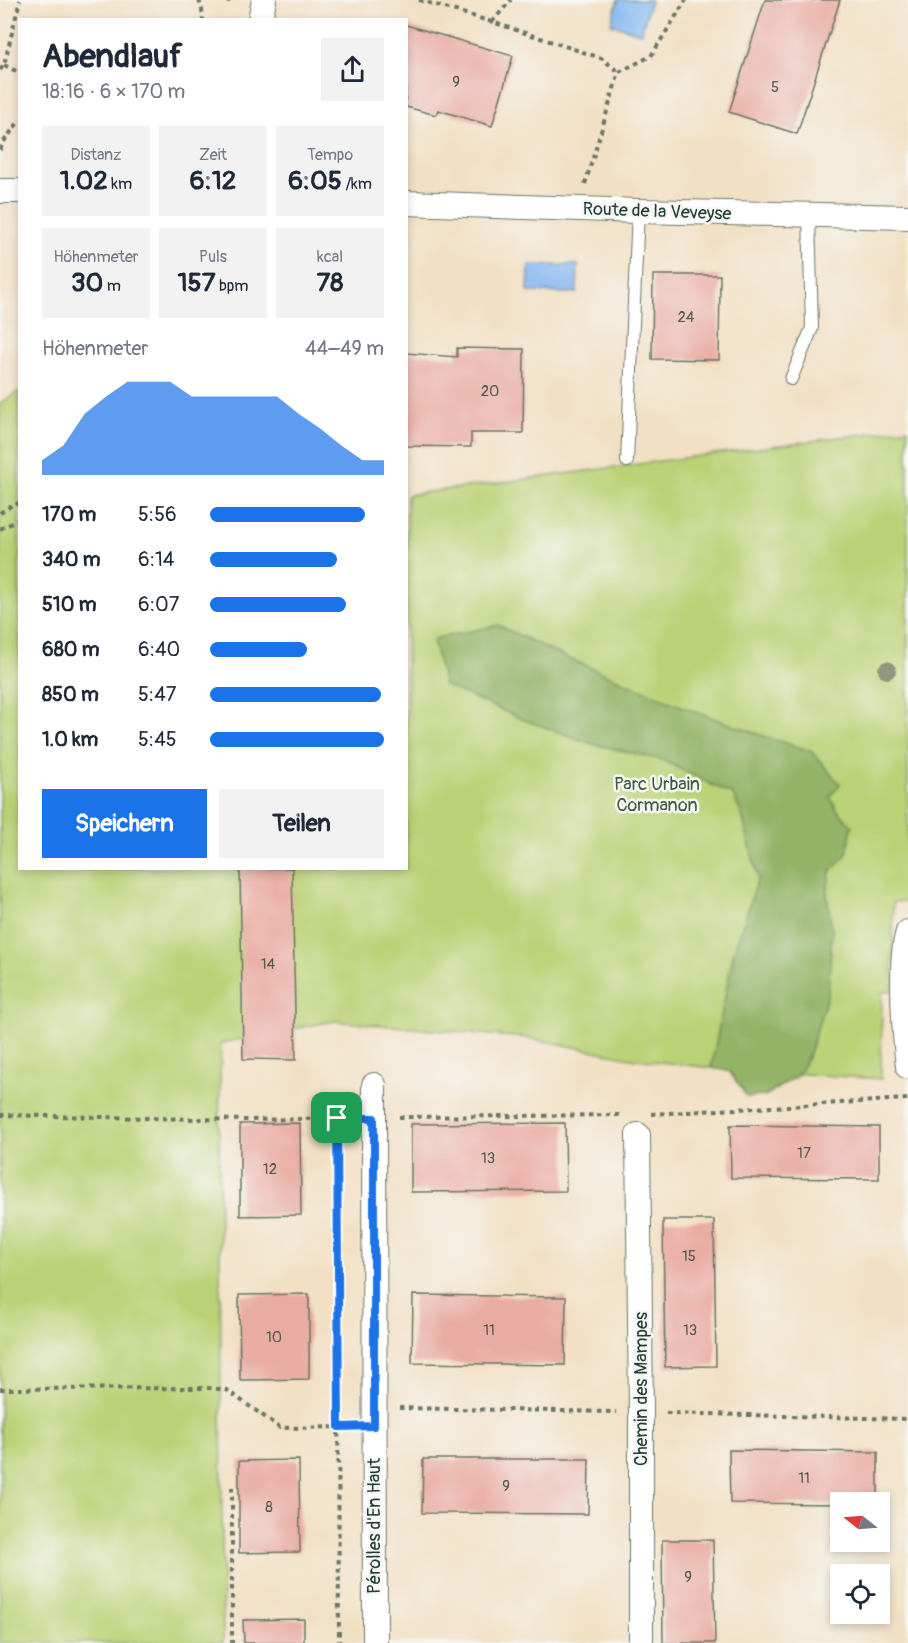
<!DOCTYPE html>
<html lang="de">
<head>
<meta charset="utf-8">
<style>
  body { margin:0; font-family:Pangolin,sans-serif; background:#f2f2f3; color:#1f2937; height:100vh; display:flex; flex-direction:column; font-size:22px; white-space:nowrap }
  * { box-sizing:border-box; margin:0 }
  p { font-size:20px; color:#747a83 }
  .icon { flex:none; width:33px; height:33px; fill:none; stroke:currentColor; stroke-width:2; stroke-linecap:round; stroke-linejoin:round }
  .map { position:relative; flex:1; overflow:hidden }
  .side { position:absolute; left:18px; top:18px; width:390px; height:852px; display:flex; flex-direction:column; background:#fff; border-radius:0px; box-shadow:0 3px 9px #0003 }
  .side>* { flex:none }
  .needle { width:39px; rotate:287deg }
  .buttons { position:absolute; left:830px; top:1492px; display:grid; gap:12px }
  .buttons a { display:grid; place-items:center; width:60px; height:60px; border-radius:0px; background:#fff; box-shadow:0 3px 9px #0003; font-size:30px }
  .pin { position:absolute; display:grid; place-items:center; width:51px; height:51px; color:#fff; margin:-26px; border-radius:12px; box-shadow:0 3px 9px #0006 }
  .round { display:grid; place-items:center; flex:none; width:63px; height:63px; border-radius:0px; background:#f2f2f3 }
  .overview { display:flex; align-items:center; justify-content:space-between; height:102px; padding:0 24px }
  h1 { font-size:33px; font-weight:700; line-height:45px }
  .figures { display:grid; grid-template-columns:repeat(3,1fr); gap:9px; height:102px; padding:6px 24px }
  .figures div { display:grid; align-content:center; border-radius:0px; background:#f2f2f3; text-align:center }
  .figures b { font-size:26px; font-weight:700 }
  .figures small { font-size:16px; font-weight:400 }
  .figures p { font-size:16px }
  .chart { height:168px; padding:12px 24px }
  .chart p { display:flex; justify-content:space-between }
  .chart svg { width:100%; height:108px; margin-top:6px; fill:#1a73e8; opacity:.7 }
  .primary-button { display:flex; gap:12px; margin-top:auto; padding:12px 24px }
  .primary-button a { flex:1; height:69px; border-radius:0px; background:#1a73e8; color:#fff; font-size:24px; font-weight:700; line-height:69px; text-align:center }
  .primary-button a+a { background:#f2f2f3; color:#1f2937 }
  ul { padding:0 24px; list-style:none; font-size:20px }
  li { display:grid; grid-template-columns:96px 72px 1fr; align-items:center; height:45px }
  li i { height:15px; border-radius:8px; background:#1a73e8 }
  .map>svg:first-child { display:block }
  .green { fill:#bad175; stroke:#6c8754; stroke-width:1.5 }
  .forest { fill:#93b366; stroke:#59784d; stroke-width:1.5 }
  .water { fill:#85b7f1; stroke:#527a92; stroke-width:1.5 }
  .building { fill:#e9aca2 }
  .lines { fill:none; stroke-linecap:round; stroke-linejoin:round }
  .service-casing { stroke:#697666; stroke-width:14 }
  .minor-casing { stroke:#697666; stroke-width:26 }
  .path { stroke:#697666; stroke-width:4; stroke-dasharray:4.5 4.5; stroke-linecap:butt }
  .service { stroke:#fff; stroke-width:12 }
  .minor { stroke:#fff; stroke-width:24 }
  .tree { fill:#8f977c }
  .route-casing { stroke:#fff; stroke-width:12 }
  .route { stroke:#1a73e8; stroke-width:8 }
  .labels { text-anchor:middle; stroke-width:5; stroke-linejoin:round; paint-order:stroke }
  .number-label { font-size:15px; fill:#525950 }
  .street-label { font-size:18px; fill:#1f3d34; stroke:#f6f6f2 }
  .park-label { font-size:18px; fill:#3e5b41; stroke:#f6f6f2 }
</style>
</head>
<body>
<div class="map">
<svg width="908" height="1643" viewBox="0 0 908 1643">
  <rect width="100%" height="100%" fill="#f6f6f2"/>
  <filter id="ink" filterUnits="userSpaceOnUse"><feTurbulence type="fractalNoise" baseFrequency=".0167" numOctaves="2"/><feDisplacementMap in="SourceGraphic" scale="12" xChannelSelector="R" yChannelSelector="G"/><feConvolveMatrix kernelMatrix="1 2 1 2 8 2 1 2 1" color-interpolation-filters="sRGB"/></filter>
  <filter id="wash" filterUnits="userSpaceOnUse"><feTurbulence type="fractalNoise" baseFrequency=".008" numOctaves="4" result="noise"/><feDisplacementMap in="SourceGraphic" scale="24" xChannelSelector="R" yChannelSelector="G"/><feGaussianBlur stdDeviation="1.35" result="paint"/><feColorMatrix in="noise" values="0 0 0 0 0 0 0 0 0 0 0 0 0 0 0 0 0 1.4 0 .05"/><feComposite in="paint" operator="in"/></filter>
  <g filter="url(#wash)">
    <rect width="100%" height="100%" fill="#f2e0c4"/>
    <polygon class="green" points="19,391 20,868 406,868 407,495 908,428 908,901 893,902 893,991 882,992 881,1079 711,1068 636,1059 528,1038 334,1021 221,1043 219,1127 223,1643 0,1643 0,403"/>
    <polygon class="forest" points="498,625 554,652 683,707 772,739 811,751 840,784 830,797 838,811 852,826 847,854 830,872 827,895 832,931 828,994 808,1057 797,1076 765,1096 747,1097 729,1071 711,1068 733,955 758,878 742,815 733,795 662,760 589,743 522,719 444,685 433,639"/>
    <g class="water">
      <polygon points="618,0 651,0 641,33 611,24"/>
      <polygon points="529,265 578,265 577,293 528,292"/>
    </g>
    <g id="blocks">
      <g class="building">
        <polygon points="765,0 840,0 797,134 729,112"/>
        <polygon points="406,25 513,56 492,126 438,110 436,115 406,107"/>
        <polygon points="653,275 720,275 719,360 652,359"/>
        <polygon points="457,348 524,349 523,433 471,433 471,447 406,446 406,353 457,357"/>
        <polygon points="240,868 292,868 296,1060 243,1059"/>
        <polygon points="300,1123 301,1215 240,1216 240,1124"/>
        <polygon points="565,1123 566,1191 411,1192 411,1124"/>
        <polygon points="730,1125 879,1127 879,1179 731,1178"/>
        <polygon points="663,1220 714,1220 716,1366 665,1367"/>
        <polygon points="309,1294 309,1379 240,1380 239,1295"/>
        <polygon points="413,1295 566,1297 565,1365 412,1363"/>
        <polygon points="729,1450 878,1452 878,1503 840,1503 840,1504 730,1503"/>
        <polygon points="423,1459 589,1459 588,1514 422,1513"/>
        <polygon points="299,1460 300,1552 239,1553 239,1461"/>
        <polygon points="662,1540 713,1540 715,1643 663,1643"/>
        <polygon points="304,1619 304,1643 244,1643 243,1620"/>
      </g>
    </g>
  </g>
  <g filter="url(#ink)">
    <use href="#blocks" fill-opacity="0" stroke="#697666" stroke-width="1.5"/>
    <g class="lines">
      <g class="service-casing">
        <g id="service">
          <polyline points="791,379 812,328 809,215"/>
          <polyline points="627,461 638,211"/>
        </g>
      </g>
      <g class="minor-casing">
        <g id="minor">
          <polyline points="260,20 264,0"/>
          <polyline points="0,191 20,191"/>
          <polyline points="406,203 638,211 908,217"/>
          <path d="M908,932C903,948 903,966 903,983C903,1011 905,1039 908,1067"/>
          <polyline points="374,1085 375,1643"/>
          <polyline points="638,1135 641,1413 641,1643"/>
        </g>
      </g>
      <g class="path">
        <polyline points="199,0 202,9 203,20"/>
        <polyline points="226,0 232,2"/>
        <polyline points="419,0 492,22 601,58 619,72"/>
        <polyline points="492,22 511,0"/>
        <polyline points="4,65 20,73"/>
        <polyline points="0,70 4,65 20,0"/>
        <polyline points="0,150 5,140 20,120"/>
        <polyline points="585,184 619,72 651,56 686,0"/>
        <polyline points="0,513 12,505 20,503"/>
        <polyline points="0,529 20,519"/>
        <polyline points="651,1114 908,1099"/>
        <polyline points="0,1115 248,1120 350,1118"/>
        <polyline points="399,1117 623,1115"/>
        <polyline points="337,1118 339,1643"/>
        <polyline points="0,1389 208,1388 227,1390 280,1428 350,1427"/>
        <polyline points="399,1408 616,1412"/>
        <polyline points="666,1413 908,1419"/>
        <polyline points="232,1487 232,1643"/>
      </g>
      <use href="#service" class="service"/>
      <use href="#minor" class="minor"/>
    </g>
    <circle class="tree" cx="887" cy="670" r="9"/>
  </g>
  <g class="lines" filter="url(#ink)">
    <g class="route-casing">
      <polygon id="route" points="337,1118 374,1118 374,1426 339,1427"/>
    </g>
    <use href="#route" class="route"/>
  </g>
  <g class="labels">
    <g class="number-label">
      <text x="456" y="87">9</text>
      <text x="775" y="92">5</text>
      <text x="686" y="322">24</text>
      <text x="490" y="396">20</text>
      <text x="268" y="969">14</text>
      <text x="804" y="1158">17</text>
      <text x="488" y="1163">13</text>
      <text x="270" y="1174">12</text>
      <text x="689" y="1261">15</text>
      <text x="489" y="1335">11</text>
      <text x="690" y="1335">13</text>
      <text x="274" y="1342">10</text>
      <text x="804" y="1483">11</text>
      <text x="506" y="1491">9</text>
      <text x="269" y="1512">8</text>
      <text x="688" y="1582">9</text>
    </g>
    <g class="street-label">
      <text transform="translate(657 211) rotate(2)" y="6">Route de la Veveyse</text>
      <text transform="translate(641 1389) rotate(-90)" y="6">Chemin des Mampes</text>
      <text transform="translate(374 1526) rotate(-90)" y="6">Pérolles d'En Haut</text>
    </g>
    <g class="park-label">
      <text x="657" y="790">Parc Urbain<tspan x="657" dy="21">Cormanon</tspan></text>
    </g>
  </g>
</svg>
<div class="buttons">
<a><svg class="needle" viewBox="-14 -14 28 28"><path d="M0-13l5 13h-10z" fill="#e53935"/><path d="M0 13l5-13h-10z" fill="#747a83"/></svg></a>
<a><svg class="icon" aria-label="locate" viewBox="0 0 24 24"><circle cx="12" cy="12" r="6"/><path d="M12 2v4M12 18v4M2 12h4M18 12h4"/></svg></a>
</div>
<div class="pin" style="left:337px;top:1118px;background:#1e9e55"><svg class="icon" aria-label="arrive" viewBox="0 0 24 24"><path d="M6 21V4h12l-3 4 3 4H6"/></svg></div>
<section class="side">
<div class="overview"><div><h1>Abendlauf</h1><p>18:16 · 6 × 170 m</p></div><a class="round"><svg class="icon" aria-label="share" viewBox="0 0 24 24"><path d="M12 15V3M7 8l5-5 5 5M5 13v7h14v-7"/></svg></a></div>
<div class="figures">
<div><p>Distanz</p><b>1.02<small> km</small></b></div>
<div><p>Zeit</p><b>6:12</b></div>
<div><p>Tempo</p><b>6:05<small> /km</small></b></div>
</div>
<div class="figures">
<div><p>Höhenmeter</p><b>30<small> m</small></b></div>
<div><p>Puls</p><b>157<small> bpm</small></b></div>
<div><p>kcal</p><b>78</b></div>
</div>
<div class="chart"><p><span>Höhenmeter</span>44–49 m</p>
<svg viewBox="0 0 160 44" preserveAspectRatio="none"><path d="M0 44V38L10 32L20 19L30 12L40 6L50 6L60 6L70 12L80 12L90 12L100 12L110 12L120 19L130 25L140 32L150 38L160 38V44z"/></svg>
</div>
<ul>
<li><b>170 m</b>5:56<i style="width:89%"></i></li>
<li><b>340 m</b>6:14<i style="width:73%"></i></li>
<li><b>510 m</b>6:07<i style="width:78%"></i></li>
<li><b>680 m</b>6:40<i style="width:56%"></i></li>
<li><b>850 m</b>5:47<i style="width:98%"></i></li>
<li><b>1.0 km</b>5:45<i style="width:100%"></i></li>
</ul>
<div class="primary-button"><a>Speichern</a><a>Teilen</a></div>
</section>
</div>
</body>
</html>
